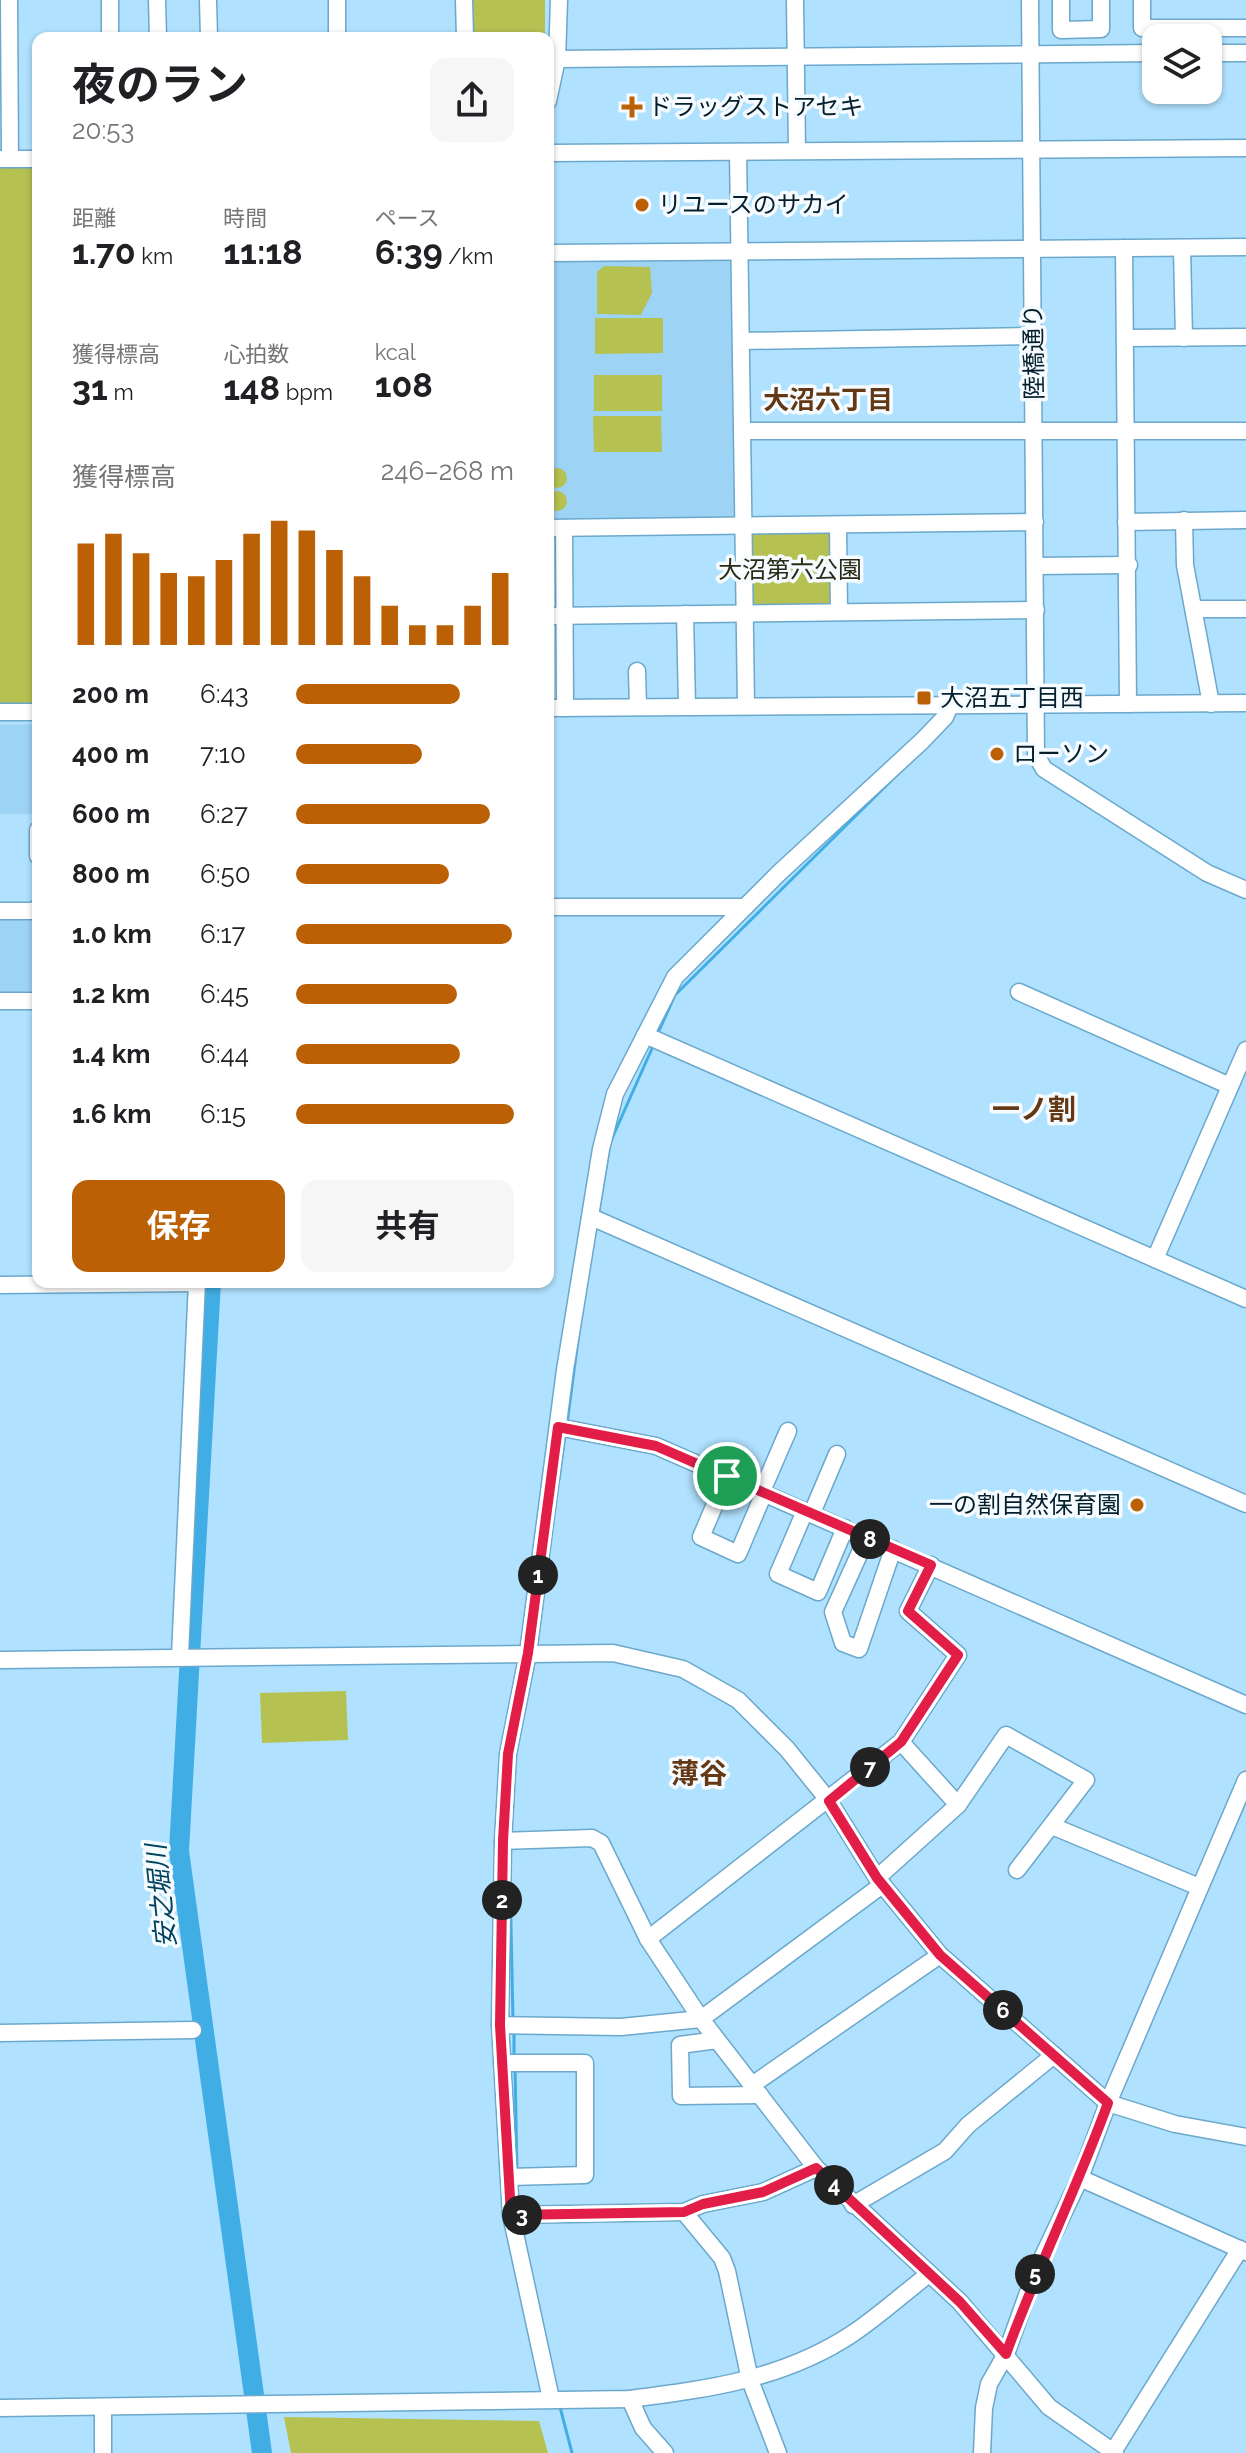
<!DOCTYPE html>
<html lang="ja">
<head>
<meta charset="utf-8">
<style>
  body { margin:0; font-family:Raleway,"Noto Sans JP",sans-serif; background:#f6f6f6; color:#202124; height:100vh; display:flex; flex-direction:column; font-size:30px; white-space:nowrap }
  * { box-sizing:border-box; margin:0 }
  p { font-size:26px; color:#757577 }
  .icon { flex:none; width:44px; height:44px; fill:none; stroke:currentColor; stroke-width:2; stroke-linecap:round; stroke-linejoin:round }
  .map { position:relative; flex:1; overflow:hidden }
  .sheet { position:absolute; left:32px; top:32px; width:522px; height:1256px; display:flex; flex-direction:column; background:#fff; border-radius:16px; box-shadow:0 2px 6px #0004 }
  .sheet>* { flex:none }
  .controls { position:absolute; left:1142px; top:24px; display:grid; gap:16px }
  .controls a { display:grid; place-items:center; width:80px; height:80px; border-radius:16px; background:#fff; box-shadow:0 2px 6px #0004; font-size:40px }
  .pin { position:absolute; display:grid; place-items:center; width:68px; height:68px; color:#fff; margin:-34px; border:4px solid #fff; border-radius:50%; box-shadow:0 2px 8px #0007 }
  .km { position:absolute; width:40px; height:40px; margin:-20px; border-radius:50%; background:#222; color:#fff; font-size:22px; line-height:40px; text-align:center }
  .round { display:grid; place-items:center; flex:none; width:84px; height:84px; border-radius:16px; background:#f6f6f6 }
  .overview { display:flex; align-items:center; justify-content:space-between; height:136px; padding:0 40px }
  h1 { font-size:44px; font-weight:700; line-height:60px }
  .figures { display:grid; grid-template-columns:repeat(3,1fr); gap:12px; height:136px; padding:8px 40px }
  .figures div { display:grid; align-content:center }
  .figures b { font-size:34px; font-weight:700 }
  .figures small { font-size:22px; font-weight:400 }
  .figures p { font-size:22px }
  .chart { height:224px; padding:16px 40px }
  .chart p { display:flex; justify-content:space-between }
  .chart svg { width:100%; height:144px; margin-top:8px; stroke:#bb6004; stroke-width:6 }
  .primary-button { display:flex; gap:16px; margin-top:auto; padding:16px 40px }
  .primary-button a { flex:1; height:92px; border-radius:16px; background:#bb6004; color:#fff; font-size:32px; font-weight:700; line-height:92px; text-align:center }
  .primary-button a+a { background:#f6f6f6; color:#202124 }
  ul { padding:0 40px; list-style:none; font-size:26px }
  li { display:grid; grid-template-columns:128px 96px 1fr; align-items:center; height:60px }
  li i { height:20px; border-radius:10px; background:#bb6004 }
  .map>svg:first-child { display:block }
  .built { fill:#9dd3f4 }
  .green { fill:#b5c151 }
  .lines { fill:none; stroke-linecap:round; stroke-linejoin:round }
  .stream { stroke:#40aee5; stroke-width:3 }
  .river { stroke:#40aee5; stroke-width:20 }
  .minor-casing { stroke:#6ba8cb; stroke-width:19 }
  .minor { stroke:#fff; stroke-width:16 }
  .route-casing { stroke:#fff; stroke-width:16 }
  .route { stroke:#e11d48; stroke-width:10 }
  .poi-dot { fill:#bb6004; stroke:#f5fbff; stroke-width:3 }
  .labels { text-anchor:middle; stroke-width:7; stroke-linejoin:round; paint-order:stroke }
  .poi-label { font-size:24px; fill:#051f2c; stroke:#f5fbff; text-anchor:start }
  .street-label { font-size:24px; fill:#051f2c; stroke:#f5fbff }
  .park-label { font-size:24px; fill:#292b15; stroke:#f5fbff }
  .neighbourhood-label { font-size:26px; font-weight:bold; fill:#653815; stroke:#f5fbff }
  .water-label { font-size:26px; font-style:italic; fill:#00415d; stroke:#f5fbff }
  .quarter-label { font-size:28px; font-weight:bold; fill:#653815; stroke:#f5fbff }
</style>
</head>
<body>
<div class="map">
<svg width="1246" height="2453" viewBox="0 0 1246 2453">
  <rect width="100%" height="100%" fill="#b0e1fe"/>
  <g class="built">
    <polygon points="731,257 735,260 737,519 548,524 548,259"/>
    <polygon points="38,724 38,814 0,814 0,725"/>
    <polygon points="32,818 38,818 38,994 0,994 0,918 33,918"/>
  </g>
  <g class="green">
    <rect x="469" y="0" width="76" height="38"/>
    <polygon points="38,167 38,705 0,705 0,168"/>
    <polygon points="604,266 650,267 652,293 641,315 597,314 597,272"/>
    <polygon points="595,318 663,318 663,353 595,354"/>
    <rect x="594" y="375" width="68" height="36"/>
    <polygon points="593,416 661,416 662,452 594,452"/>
    <circle cx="557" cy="478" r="10"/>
    <circle cx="557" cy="501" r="10"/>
    <polygon points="747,532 832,532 834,608 748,609"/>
    <polygon points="346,1691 348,1740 262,1743 260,1693"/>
    <polygon points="284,2417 539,2421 548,2453 291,2453"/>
  </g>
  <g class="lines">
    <g class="stream">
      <polyline points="658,1033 675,995 907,765"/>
      <polyline points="599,1210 610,1143 654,1044"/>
      <polyline points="567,1424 580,1324"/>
      <polyline points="559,1479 565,1435"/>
      <polyline points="510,1879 513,2020"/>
      <polyline points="514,2031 514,2056"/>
      <polyline points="515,2067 517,2172"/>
      <polyline points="560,2407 572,2453"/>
    </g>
    <polyline class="river" points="211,1282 179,1851 262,2453"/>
    <g class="minor-casing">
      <g id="minor">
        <polyline points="9,0 10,159"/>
        <polyline points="110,0 110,38"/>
        <polyline points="157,0 158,38"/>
        <polyline points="208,0 209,38"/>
        <polyline points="337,0 337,38"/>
        <polyline points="464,0 465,38"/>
        <polyline points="795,0 797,151"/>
        <polyline points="1030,0 1036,755 1044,769 1207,873 1246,890"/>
        <polyline points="1061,0 1061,30 1101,29 1101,0"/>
        <polyline points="1142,0 1142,28 1246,28"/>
        <polyline points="1208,53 1246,53"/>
        <polyline points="557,59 1156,53"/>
        <polyline points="548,101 557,59 559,0"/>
        <polyline points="738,152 746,705"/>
        <polyline points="548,153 1246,148"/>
        <polyline points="0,159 38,159"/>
        <polyline points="1124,248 1128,704"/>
        <polyline points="1182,248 1184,338"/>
        <polyline points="548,253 1246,247"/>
        <polyline points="1125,338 1246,337"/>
        <polyline points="742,341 1034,336"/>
        <polyline points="743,431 1246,431"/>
        <polyline points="1184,520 1185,565 1211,704"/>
        <polyline points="1126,522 1246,520"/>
        <polyline points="838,526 839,612"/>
        <polyline points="548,528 1035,522"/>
        <polyline points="564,528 565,708"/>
        <polyline points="1036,566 1129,565"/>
        <polyline points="1194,609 1246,609"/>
        <polyline points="685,614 687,706"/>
        <polyline points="548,616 1036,610"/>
        <polyline points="637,671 638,707"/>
        <polyline points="548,708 1246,703"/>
        <polyline points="0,712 38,712"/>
        <polyline points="38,830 38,856"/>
        <polyline points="548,907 745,907"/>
        <polyline points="0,911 35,911 38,907"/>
        <polyline points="1019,992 1230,1086"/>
        <polyline points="0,1001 38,1001"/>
        <polyline points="645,1035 1246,1299"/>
        <polyline points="591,1217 1246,1504"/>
        <polyline points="1155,1259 1246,1050"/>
        <polyline points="0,1285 197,1283"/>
        <polyline points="558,1427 656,1446 1246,1705"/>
        <polyline points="727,1476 701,1537 738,1554 764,1493"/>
        <polyline points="762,1491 788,1431"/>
        <polyline points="805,1511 778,1574 818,1592 845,1528"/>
        <polyline points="812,1513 837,1454"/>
        <polyline points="867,1537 833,1612 843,1643 859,1649 893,1549"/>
        <polyline points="180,1656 197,1282"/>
        <polyline points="0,1660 613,1653 683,1669 738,1700 787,1749 829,1801 877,1878 940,1955 1108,2103 1175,2124 1246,2137"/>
        <polyline points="901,1742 958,1805"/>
        <polyline points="1052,1826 1199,1887"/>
        <polyline points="503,1841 592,1838 601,1843 648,1939 701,2019 816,2168 960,2302 1049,2407 1115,2453"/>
        <polyline points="877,1878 958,1805 1006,1735 1086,1780 1017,1870"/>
        <polyline points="648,1939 901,1742 958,1655 908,1611 931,1565"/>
        <polyline points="500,2025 621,2027 701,2019 882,1885"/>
        <polyline points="0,2033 193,2030"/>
        <polyline points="717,2040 680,2045 681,2096 760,2095"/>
        <polyline points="502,2063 585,2063 585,2175 509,2177"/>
        <polyline points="752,2085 940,1955"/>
        <polyline points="1080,2178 1246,2252"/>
        <polyline points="853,2205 945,2151 968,2125 1054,2055"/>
        <polyline points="684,2212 722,2258 727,2271 750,2380 778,2453"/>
        <polyline points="511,2215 684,2212 703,2204 763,2192 816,2168"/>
        <polyline points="551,2399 511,2215 500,2025 503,1841 508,1754 528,1653 565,1370 601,1149 615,1094 675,977 779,873 922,741 945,717 951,704"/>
        <polyline points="630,2399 643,2428 665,2453"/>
        <polyline points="103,2407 103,2453"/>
        <path d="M0,2408L630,2399C709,2389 784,2379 852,2334C879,2316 904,2293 929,2274"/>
        <polyline points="1113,2452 1240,2249"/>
        <polyline points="982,2453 984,2408 989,2384 1006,2354 1035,2273 1080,2178 1108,2103 1246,1780"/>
      </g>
    </g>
    <use href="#minor" class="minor"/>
  </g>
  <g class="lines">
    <g class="route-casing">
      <path id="route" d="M558,1427L656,1446L931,1565L908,1611L958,1655L901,1742L829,1801L877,1878L940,1955L1108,2103C1077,2188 1037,2269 1006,2354L960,2302L816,2168L763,2192L703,2204L684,2212L511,2215L500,2025L503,1841L508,1754L528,1653Z"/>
    </g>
    <use href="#route" class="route"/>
  </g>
  <g class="poi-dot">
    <path d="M628 95h8v8h8v8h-8v8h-8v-8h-8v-8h8z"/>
    <circle cx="642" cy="205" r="8"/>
    <rect x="916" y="690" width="16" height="16" rx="4"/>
    <circle cx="997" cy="754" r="8"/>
    <circle cx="1137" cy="1505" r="8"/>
  </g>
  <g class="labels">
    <g class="poi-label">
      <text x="648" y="115">ドラッグストアセキ</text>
      <text x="658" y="213">リユースのサカイ</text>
      <text x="940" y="706">大沼五丁目西</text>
      <text x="1013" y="762">ローソン</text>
      <text x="1121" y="1513" text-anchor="end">一の割自然保育園</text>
    </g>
    <g class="street-label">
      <text transform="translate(1034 352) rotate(-91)" y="8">陸橋通り</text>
    </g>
    <g class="park-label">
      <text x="790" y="578">大沼第六公園</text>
    </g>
    <g class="neighbourhood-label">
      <text x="828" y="409">大沼六丁目</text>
    </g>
    <g class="water-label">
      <text transform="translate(161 1896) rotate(-96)" y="9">安之堀川</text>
    </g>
    <g class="quarter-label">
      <text x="1034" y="1119">一ノ割</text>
      <text x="699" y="1783">薄谷</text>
    </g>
  </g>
</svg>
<div class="controls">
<a><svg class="icon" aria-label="layers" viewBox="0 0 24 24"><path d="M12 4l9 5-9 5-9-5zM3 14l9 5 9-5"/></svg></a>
</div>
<div class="pin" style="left:727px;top:1476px;background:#1e9e55"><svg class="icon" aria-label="arrive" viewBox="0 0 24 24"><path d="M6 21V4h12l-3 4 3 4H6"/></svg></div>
<b class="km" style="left:538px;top:1575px">1</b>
<b class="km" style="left:502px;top:1900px">2</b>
<b class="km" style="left:522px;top:2215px">3</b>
<b class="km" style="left:834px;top:2185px">4</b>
<b class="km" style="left:1035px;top:2274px">5</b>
<b class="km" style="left:1003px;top:2010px">6</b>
<b class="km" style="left:870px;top:1767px">7</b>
<b class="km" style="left:870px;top:1539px">8</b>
<section class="sheet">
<div class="overview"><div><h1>夜のラン</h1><p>20:53</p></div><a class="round"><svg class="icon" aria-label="share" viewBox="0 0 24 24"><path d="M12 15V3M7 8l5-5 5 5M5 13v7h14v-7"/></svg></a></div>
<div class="figures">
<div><p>距離</p><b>1.70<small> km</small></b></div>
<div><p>時間</p><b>11:18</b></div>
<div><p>ペース</p><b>6:39<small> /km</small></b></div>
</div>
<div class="figures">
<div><p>獲得標高</p><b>31<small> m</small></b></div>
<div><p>心拍数</p><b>148<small> bpm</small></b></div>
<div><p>kcal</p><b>108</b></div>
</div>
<div class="chart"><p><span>獲得標高</span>246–268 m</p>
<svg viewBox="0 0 160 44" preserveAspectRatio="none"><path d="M5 44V13M15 44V10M25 44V16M35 44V22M45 44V23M55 44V18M65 44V10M75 44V6M85 44V9M95 44V15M105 44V23M115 44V32M125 44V38M135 44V38M145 44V32M155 44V22"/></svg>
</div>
<ul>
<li><b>200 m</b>6:43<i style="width:75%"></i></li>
<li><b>400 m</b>7:10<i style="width:58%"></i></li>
<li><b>600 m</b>6:27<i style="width:89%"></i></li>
<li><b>800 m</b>6:50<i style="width:70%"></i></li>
<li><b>1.0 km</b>6:17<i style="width:99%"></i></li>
<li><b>1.2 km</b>6:45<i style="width:74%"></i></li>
<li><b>1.4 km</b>6:44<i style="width:75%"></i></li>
<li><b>1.6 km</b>6:15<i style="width:100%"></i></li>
</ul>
<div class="primary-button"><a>保存</a><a>共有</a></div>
</section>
</div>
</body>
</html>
